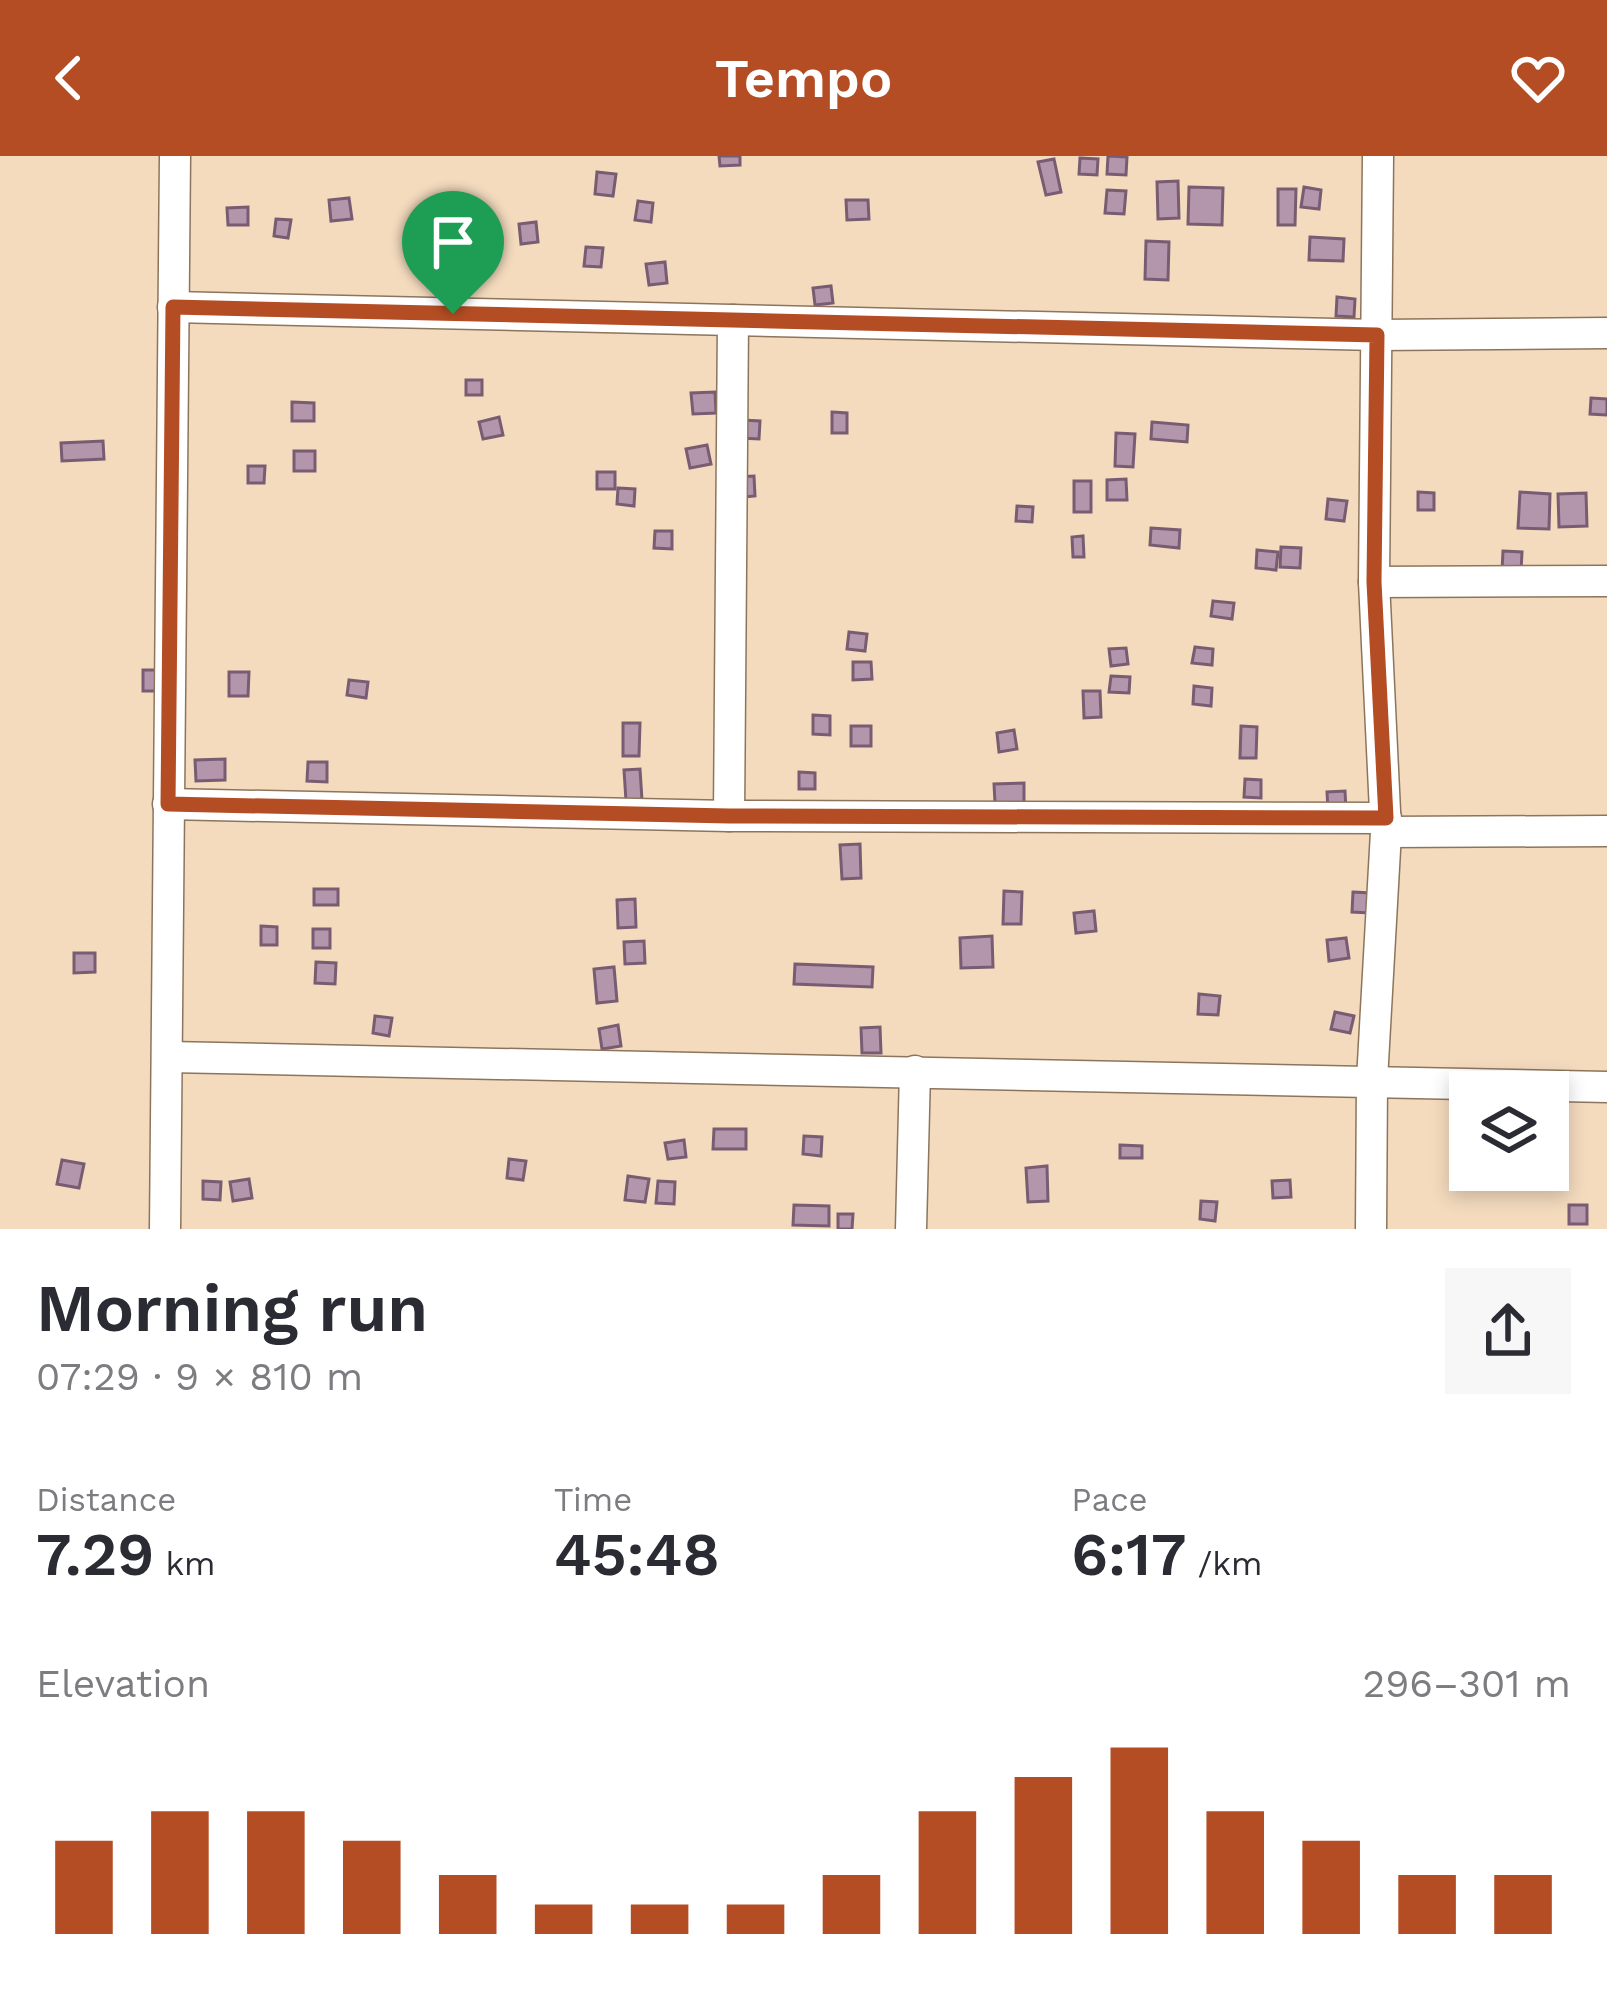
<!DOCTYPE html>
<html lang="en">
<head>
<meta charset="utf-8">
<style>
  body { margin:0; font-family:"Work Sans",sans-serif; background:#f7f7f7; color:#2b2b33; height:100vh; display:flex; flex-direction:column; font-size:45px; white-space:nowrap }
  * { box-sizing:border-box; margin:0 }
  p { font-size:39px; color:#7c7c81 }
  .icon { flex:none; width:66px; height:66px; fill:none; stroke:currentColor; stroke-width:2; stroke-linecap:round; stroke-linejoin:round }
  .map { position:relative; height:1073px; overflow:hidden }
  .details { display:flex; flex-direction:column; background:#fff; flex:1 }
  .details>* { flex:none }
  .fabs { position:absolute; left:1449px; top:915px; display:grid; gap:24px }
  .fabs a { display:grid; place-items:center; width:120px; height:120px; border-radius:0px; background:#fff; box-shadow:0 6px 18px #0003; font-size:60px }
  .pin { position:absolute; display:grid; place-items:center; width:102px; height:102px; color:#fff; margin:-123px -51px; border-radius:50% 50% 50% 0; rotate:-45deg; box-shadow:0 0 12px #0007 }
  .pin .icon { rotate:45deg }
  .round { display:grid; place-items:center; flex:none; width:126px; height:126px; border-radius:0px; background:#f7f7f7 }
  .head { display:flex; align-items:center; justify-content:space-between; height:204px; padding:0 36px }
  h1 { font-size:66px; font-weight:600; line-height:90px }
  .stats { display:grid; grid-template-columns:repeat(3,1fr); gap:18px; height:204px; padding:12px 36px }
  .stats div { display:grid; align-content:center }
  .stats b { font-size:60px; font-weight:600 }
  .stats small { font-size:33px; font-weight:400 }
  .stats p { font-size:33px }
  .chart { height:336px; padding:24px 36px }
  .chart p { display:flex; justify-content:space-between }
  .chart svg { width:100%; height:216px; margin-top:12px; stroke:#b44d24; stroke-width:6 }
  header { display:flex; justify-content:space-between; align-items:center; height:156px; padding:0 36px; background:#b44d24; color:#fff; font-size:54px; font-weight:600 }
  .map>svg:first-child { display:block }
  .building { fill:#b395ac; stroke:#785d72; stroke-width:3 }
  .lines { fill:none; stroke-linecap:round; stroke-linejoin:round }
  .minor-casing { stroke:#8c755c; stroke-width:33 }
  .minor { stroke:#fff; stroke-width:30 }
  .route-casing { stroke:#fff; stroke-width:24 }
  .route { stroke:#b44d24; stroke-width:15 }
</style>
</head>
<body>
<header><svg class="icon" aria-label="back" viewBox="0 0 24 24"><path d="M15 5l-7 7 7 7"/></svg>Tempo<svg class="icon" aria-label="heart" viewBox="0 0 24 24"><path d="M12 20l-8-8c-3-5 5-10 8-4 3-6 11-1 8 4z"/></svg></header>
<div class="map">
<svg width="1607" height="1073" viewBox="0 0 1607 1073">
  <rect width="100%" height="100%" fill="#f4dbbe"/>
  <g class="building">
    <polygon points="719,0 740,0 740,9 720,10"/>
    <polygon points="1108,0 1127,1 1126,19 1107,18"/>
    <polygon points="1080,2 1098,3 1097,19 1079,18"/>
    <polygon points="1054,3 1061,36 1046,39 1038,6"/>
    <polygon points="597,16 616,18 613,40 595,38"/>
    <polygon points="1178,25 1179,62 1158,63 1157,26"/>
    <polygon points="1189,31 1223,32 1222,69 1188,68"/>
    <polygon points="1304,31 1321,34 1319,53 1301,51"/>
    <polygon points="1278,33 1296,33 1295,69 1278,69"/>
    <polygon points="1107,34 1126,35 1124,58 1105,57"/>
    <polygon points="349,42 352,63 331,65 329,44"/>
    <polygon points="846,44 868,44 869,63 847,64"/>
    <polygon points="638,45 653,47 651,66 635,64"/>
    <polygon points="248,51 248,69 228,69 227,52"/>
    <polygon points="276,63 291,64 288,82 274,80"/>
    <polygon points="536,66 538,86 521,88 519,68"/>
    <polygon points="1310,81 1344,83 1343,105 1309,104"/>
    <polygon points="1146,85 1169,86 1168,124 1145,123"/>
    <polygon points="586,91 603,92 601,111 584,110"/>
    <polygon points="665,106 667,127 649,129 646,108"/>
    <polygon points="831,130 833,147 815,149 813,132"/>
    <polygon points="1337,141 1355,143 1354,161 1336,160"/>
    <rect x="466" y="224" width="16" height="15"/>
    <polygon points="715,236 716,257 693,258 691,237"/>
    <polygon points="1591,242 1607,243 1607,259 1590,258"/>
    <polygon points="292,246 314,247 314,265 292,265"/>
    <polygon points="832,256 847,257 847,277 832,277"/>
    <polygon points="499,261 503,279 483,283 479,266"/>
    <polygon points="742,264 760,265 759,283 740,282"/>
    <polygon points="1152,266 1188,269 1187,286 1151,283"/>
    <polygon points="1116,277 1135,278 1133,311 1115,310"/>
    <polygon points="103,285 104,303 62,305 61,287"/>
    <polygon points="707,289 711,308 690,312 686,293"/>
    <rect x="294" y="295" width="21" height="20"/>
    <polygon points="248,310 265,310 264,327 248,327"/>
    <rect x="597" y="316" width="18" height="17"/>
    <polygon points="754,320 755,340 733,342 733,321"/>
    <polygon points="1126,323 1127,344 1107,344 1107,324"/>
    <rect x="1074" y="325" width="17" height="31"/>
    <polygon points="618,332 635,333 634,350 617,348"/>
    <polygon points="1418,336 1434,337 1434,354 1418,354"/>
    <polygon points="1520,336 1550,338 1549,373 1518,372"/>
    <polygon points="1586,337 1587,370 1559,371 1558,338"/>
    <polygon points="1328,343 1347,345 1344,365 1326,363"/>
    <polygon points="1017,350 1033,351 1032,366 1016,365"/>
    <polygon points="1151,372 1180,374 1179,392 1150,389"/>
    <polygon points="655,375 672,375 672,393 654,392"/>
    <polygon points="1083,380 1084,401 1073,401 1072,381"/>
    <polygon points="1281,391 1301,392 1300,412 1280,411"/>
    <polygon points="1257,394 1278,396 1276,414 1256,412"/>
    <polygon points="1503,395 1522,396 1521,416 1502,415"/>
    <polygon points="1213,445 1234,447 1232,463 1211,460"/>
    <polygon points="849,476 867,478 865,495 847,493"/>
    <polygon points="1195,491 1213,493 1212,509 1192,507"/>
    <polygon points="1126,492 1128,508 1111,510 1109,493"/>
    <polygon points="853,506 871,506 872,523 853,524"/>
    <rect x="143" y="514" width="18" height="21"/>
    <polygon points="229,516 249,516 248,540 229,540"/>
    <polygon points="1111,520 1130,521 1129,537 1109,536"/>
    <polygon points="349,524 368,526 366,542 347,539"/>
    <polygon points="1194,530 1212,532 1211,550 1193,548"/>
    <polygon points="1083,535 1100,535 1101,561 1084,562"/>
    <polygon points="813,559 830,560 830,579 813,578"/>
    <polygon points="623,567 640,567 639,600 623,600"/>
    <rect x="851" y="570" width="20" height="20"/>
    <polygon points="1241,570 1257,571 1256,602 1240,602"/>
    <polygon points="1014,574 1017,593 999,596 997,577"/>
    <polygon points="225,603 225,624 196,625 195,604"/>
    <polygon points="308,606 327,606 327,626 307,625"/>
    <polygon points="640,613 642,644 626,645 624,614"/>
    <polygon points="799,616 815,617 815,633 799,633"/>
    <polygon points="1245,623 1261,624 1261,642 1244,641"/>
    <polygon points="1024,627 1024,647 995,647 994,628"/>
    <polygon points="1345,635 1346,654 1328,654 1327,636"/>
    <polygon points="860,688 861,722 842,723 840,689"/>
    <rect x="314" y="733" width="24" height="16"/>
    <polygon points="1004,735 1022,736 1021,768 1003,768"/>
    <polygon points="1353,736 1371,737 1370,757 1352,756"/>
    <polygon points="635,743 636,771 618,772 617,744"/>
    <polygon points="1094,755 1096,775 1076,777 1074,757"/>
    <polygon points="261,770 277,771 277,789 261,789"/>
    <rect x="313" y="773" width="17" height="19"/>
    <polygon points="992,780 993,811 961,812 960,782"/>
    <polygon points="1346,782 1349,802 1329,805 1327,784"/>
    <polygon points="644,785 645,807 625,808 624,786"/>
    <polygon points="74,797 95,797 95,816 74,817"/>
    <polygon points="316,806 336,807 335,828 315,827"/>
    <polygon points="795,808 873,811 872,831 794,828"/>
    <polygon points="614,811 617,845 597,847 594,813"/>
    <polygon points="1199,838 1220,840 1218,859 1198,858"/>
    <polygon points="1335,856 1354,860 1350,877 1331,873"/>
    <polygon points="375,860 392,862 389,880 373,877"/>
    <polygon points="618,869 621,890 602,893 599,873"/>
    <polygon points="880,871 881,897 862,897 861,872"/>
    <polygon points="714,973 746,973 746,993 713,993"/>
    <polygon points="804,980 822,981 821,1000 803,998"/>
    <polygon points="684,984 686,1001 668,1003 665,987"/>
    <polygon points="1120,989 1142,990 1142,1002 1120,1002"/>
    <polygon points="509,1003 526,1005 523,1024 507,1022"/>
    <polygon points="62,1004 84,1008 79,1032 57,1028"/>
    <polygon points="1047,1010 1048,1045 1028,1046 1026,1012"/>
    <polygon points="628,1020 649,1023 645,1046 625,1044"/>
    <polygon points="249,1023 252,1042 233,1045 230,1026"/>
    <polygon points="1290,1024 1291,1041 1273,1042 1272,1025"/>
    <polygon points="203,1025 221,1026 220,1044 203,1043"/>
    <polygon points="658,1025 675,1026 674,1048 656,1047"/>
    <polygon points="1201,1045 1217,1046 1215,1065 1200,1063"/>
    <polygon points="794,1049 829,1050 829,1070 793,1069"/>
    <rect x="1569" y="1049" width="18" height="19"/>
    <polygon points="838,1058 853,1058 852,1073 838,1073"/>
  </g>
  <g class="lines">
    <g class="minor-casing">
      <g id="minor">
        <polyline points="173,151 1377,179 1607,177"/>
        <polyline points="1374,426 1607,425"/>
        <polyline points="168,648 729,660 1386,662"/>
        <polyline points="729,660 733,164"/>
        <polyline points="1386,676 1607,675"/>
        <polyline points="168,901 1607,931"/>
        <polyline points="165,1073 175,0"/>
        <polyline points="911,1073 915,915"/>
        <polyline points="1371,1073 1372,924 1386,676 1374,426 1378,0"/>
      </g>
    </g>
    <use href="#minor" class="minor"/>
  </g>
  <g class="lines">
    <g class="route-casing">
      <polygon id="route" points="173,151 1377,179 1374,426 1386,662 729,660 168,648"/>
    </g>
    <use href="#route" class="route"/>
  </g>
</svg>
<div class="fabs">
<a><svg class="icon" aria-label="layers" viewBox="0 0 24 24"><path d="M12 4l9 5-9 5-9-5zM3 14l9 5 9-5"/></svg></a>
</div>
<div class="pin" style="left:453px;top:158px;background:#1e9e55"><svg class="icon" aria-label="arrive" viewBox="0 0 24 24"><path d="M6 21V4h12l-3 4 3 4H6"/></svg></div>
</div>
<section class="details">
<div class="head"><div><h1>Morning run</h1><p>07:29 · 9 × 810 m</p></div><a class="round"><svg class="icon" aria-label="share" viewBox="0 0 24 24"><path d="M12 15V3M7 8l5-5 5 5M5 13v7h14v-7"/></svg></a></div>
<div class="stats">
<div><p>Distance</p><b>7.29<small> km</small></b></div>
<div><p>Time</p><b>45:48</b></div>
<div><p>Pace</p><b>6:17<small> /km</small></b></div>
</div>
<div class="chart"><p><span>Elevation</span>296–301 m</p>
<svg viewBox="0 0 160 44" preserveAspectRatio="none"><path d="M5 44V25M15 44V19M25 44V19M35 44V25M45 44V32M55 44V38M65 44V38M75 44V38M85 44V32M95 44V19M105 44V12M115 44V6M125 44V19M135 44V25M145 44V32M155 44V32"/></svg>
</div>
</section>
</body>
</html>
